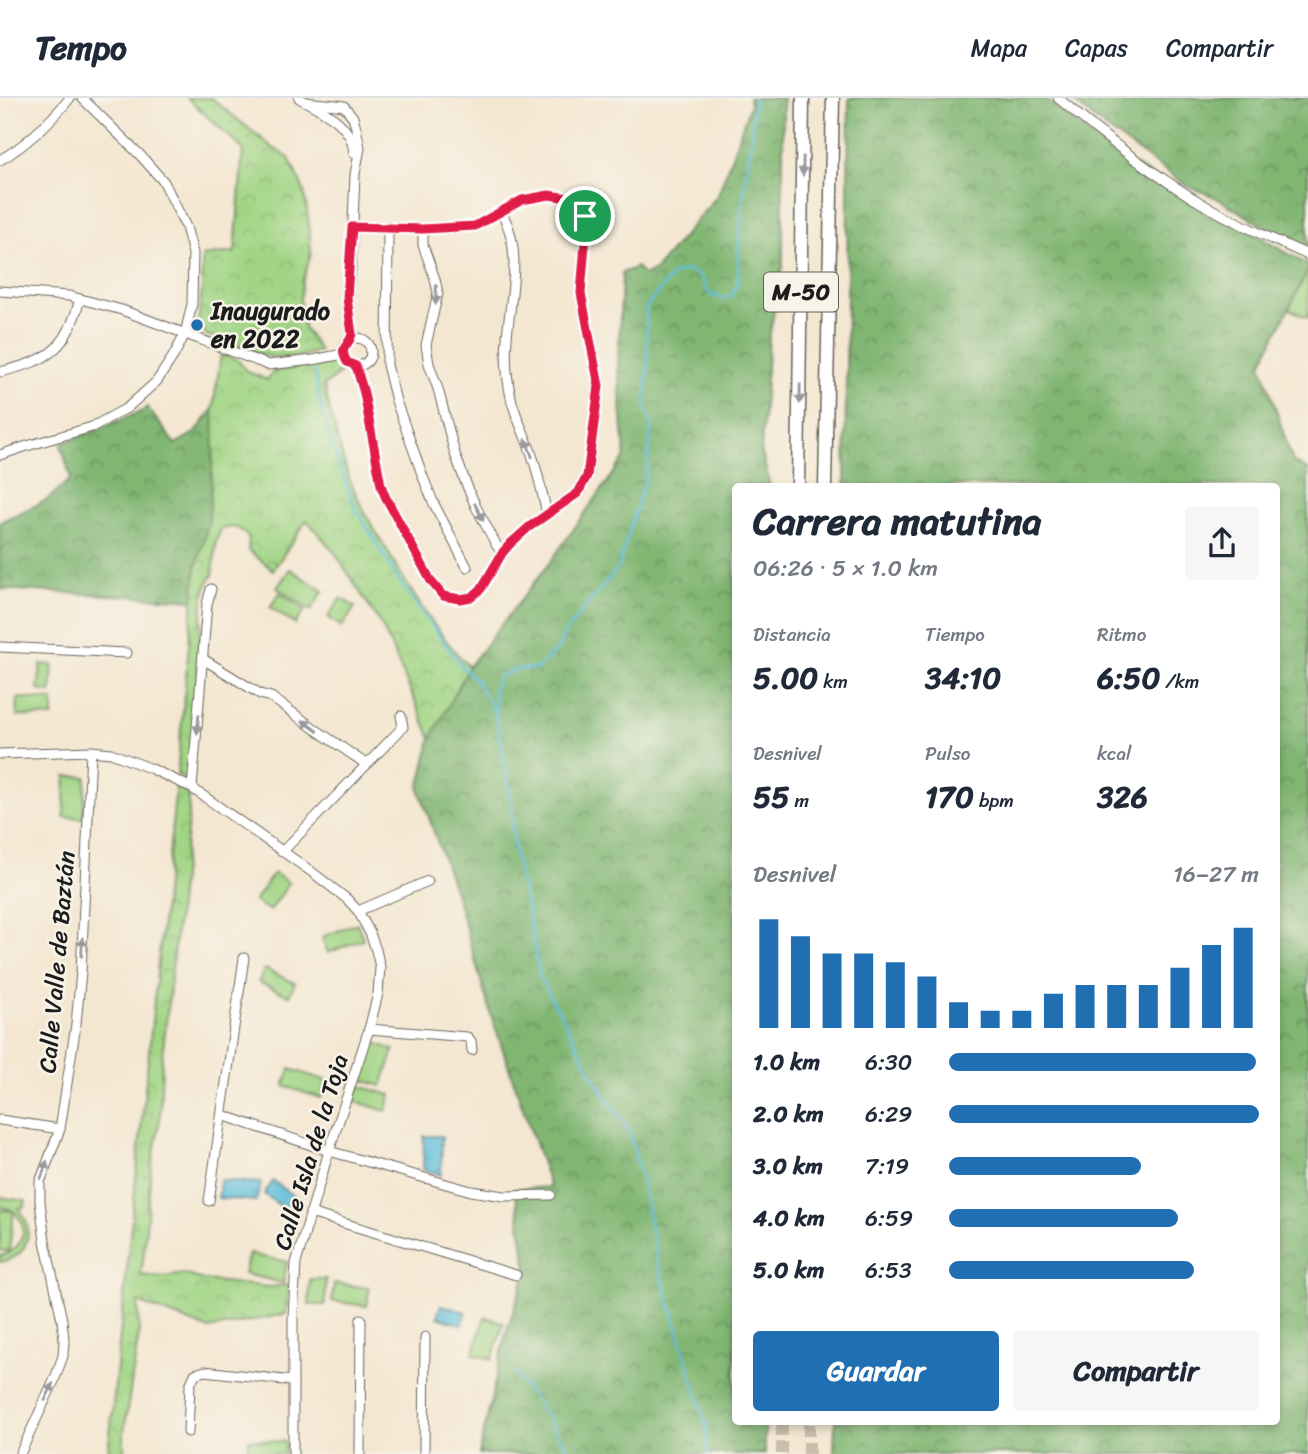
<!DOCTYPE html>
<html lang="es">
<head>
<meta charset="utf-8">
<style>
  body { margin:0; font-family:Sriracha,sans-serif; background:#f6f6f7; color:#1f2937; height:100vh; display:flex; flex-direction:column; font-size:26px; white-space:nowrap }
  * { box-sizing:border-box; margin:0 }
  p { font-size:23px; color:#747a83 }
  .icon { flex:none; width:38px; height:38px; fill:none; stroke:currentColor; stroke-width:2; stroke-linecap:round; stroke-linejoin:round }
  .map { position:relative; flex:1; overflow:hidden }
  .details { position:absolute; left:732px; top:385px; width:548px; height:942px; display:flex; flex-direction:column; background:#fff; border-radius:7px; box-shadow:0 4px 10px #0003 }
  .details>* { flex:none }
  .pin { position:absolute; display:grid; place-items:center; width:60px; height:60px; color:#fff; margin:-30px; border:4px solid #fff; border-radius:50%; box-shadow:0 2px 7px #0007 }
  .round { display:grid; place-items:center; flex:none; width:74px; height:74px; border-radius:7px; background:#f6f6f7 }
  .overview { display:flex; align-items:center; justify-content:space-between; height:119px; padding:0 21px }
  h1 { font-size:38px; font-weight:800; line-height:52px }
  .stats { display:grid; grid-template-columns:repeat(3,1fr); gap:10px; height:119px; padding:7px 21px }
  .stats div { display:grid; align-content:center }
  .stats b { font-size:30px; font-weight:800 }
  .stats small { font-size:19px; font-weight:400 }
  .stats p { font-size:19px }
  .chart { height:196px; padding:14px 21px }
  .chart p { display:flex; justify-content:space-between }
  .chart svg { width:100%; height:126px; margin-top:7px; stroke:#1f6fb2; stroke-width:6 }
  .action { display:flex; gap:14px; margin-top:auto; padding:14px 21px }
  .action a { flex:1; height:80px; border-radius:7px; background:#1f6fb2; color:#fff; font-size:28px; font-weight:800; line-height:80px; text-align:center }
  .action a+a { background:#f6f6f7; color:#1f2937 }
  ul { padding:0 21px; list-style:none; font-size:23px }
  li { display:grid; grid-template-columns:112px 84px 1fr; align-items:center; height:52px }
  li i { height:18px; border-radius:9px; background:#1f6fb2 }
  header { display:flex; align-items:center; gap:42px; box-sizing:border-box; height:98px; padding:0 35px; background:#fff; border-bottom:2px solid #e0e1e3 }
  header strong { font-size:33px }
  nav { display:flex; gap:38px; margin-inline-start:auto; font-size:24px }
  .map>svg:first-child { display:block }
  .forest { fill:url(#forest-crowns); stroke:#4e6947; stroke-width:2 }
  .park { fill:url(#park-crowns); stroke:#5e7850; stroke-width:2 }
  .pitch { fill:#a1d585; stroke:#5e7850; stroke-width:2 }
  .water { fill:url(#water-ripples); stroke:#3d6d7c; stroke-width:2 }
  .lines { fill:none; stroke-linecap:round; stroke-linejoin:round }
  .stream { stroke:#5ebedc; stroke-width:2.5 }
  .highway-tunnel { stroke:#c9bead; stroke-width:12; stroke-dasharray:12 6; stroke-linecap:butt }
  .minor-casing { stroke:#68635b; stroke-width:11 }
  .highway-casing { stroke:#68635b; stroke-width:15 }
  .minor { stroke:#fff; stroke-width:9 }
  .highway { stroke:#fff; stroke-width:12 }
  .oneway { fill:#999 }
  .route-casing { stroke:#fff; stroke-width:14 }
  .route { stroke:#e11d48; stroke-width:9 }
  .poi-dot { fill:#1f6fb2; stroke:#f7f3e8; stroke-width:2.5 }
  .labels { text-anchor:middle; stroke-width:5; stroke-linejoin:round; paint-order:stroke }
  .shield { fill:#f7f3e8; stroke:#5e5c59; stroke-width:2 }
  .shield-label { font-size:23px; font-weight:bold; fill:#1c1c1c }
  .poi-label { font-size:24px; font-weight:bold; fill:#1c1c1c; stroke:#f7f3e8; text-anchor:start }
  .street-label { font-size:24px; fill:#1c1c1c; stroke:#f7f3e8 }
</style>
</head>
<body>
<header>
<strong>Tempo</strong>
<nav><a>Mapa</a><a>Capas</a><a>Compartir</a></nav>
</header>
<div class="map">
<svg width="1308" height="1356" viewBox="0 0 1308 1356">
  <defs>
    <pattern id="forest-crowns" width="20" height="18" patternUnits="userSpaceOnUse" patternTransform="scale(1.75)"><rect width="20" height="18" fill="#80b672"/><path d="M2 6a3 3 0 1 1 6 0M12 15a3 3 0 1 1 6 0" fill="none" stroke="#68935d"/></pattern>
    <pattern id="park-crowns" width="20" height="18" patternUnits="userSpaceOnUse" patternTransform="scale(1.75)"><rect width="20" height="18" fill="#a1d585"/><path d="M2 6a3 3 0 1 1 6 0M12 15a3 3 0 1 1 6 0" fill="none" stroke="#8ab672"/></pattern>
    <pattern id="water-ripples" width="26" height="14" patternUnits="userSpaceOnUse" patternTransform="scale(1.75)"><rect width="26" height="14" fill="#5ebedc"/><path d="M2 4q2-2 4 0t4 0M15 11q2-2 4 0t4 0" fill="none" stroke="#4d9ab2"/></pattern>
  </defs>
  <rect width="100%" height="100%" fill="#f7f3e8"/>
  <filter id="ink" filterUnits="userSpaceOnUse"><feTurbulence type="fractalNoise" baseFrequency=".0143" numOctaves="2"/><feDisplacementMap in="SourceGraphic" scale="14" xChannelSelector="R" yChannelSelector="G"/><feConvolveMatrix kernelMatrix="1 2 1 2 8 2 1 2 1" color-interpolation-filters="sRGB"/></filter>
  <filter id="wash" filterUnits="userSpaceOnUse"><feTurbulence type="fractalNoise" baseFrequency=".00686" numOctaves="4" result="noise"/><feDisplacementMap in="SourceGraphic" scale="28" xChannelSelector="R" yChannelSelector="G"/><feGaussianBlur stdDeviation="1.57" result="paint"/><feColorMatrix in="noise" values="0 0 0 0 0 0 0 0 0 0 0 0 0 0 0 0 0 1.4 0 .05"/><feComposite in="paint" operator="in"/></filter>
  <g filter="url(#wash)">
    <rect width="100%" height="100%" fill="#f4e7d1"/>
    <g class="forest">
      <polygon points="749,0 783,0 783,167 769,240 761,352 770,388 735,388 735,1323 765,1323 765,1356 479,1356 506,1235 527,1172 515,1091 550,1089 491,917 457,800 419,691 431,640 464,575 551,463 625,359 618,267 622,175 637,169 644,178 656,171 718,97 750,7"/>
      <polygon points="849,0 1044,0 1110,53 1308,167 1308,172 1261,266 1293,364 1308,372 1308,1356 834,1356 835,1323 1276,1323 1276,388 845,388"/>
      <polygon points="1069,0 1308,0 1308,149 1267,130 1213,98 1187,88 1099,25"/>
      <polygon points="147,309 175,346 196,334 213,311 214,338 209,424 196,470 194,502 0,491 0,424 47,402 71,381 61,346 143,313"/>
    </g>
    <g class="park">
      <polygon points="187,0 211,0 272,49 289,60 304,93 309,126 311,156 302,186 300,202 304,230 320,253 292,260 270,259 206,237 198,224 202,192 202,158 235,154 243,51"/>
      <path d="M221,256L238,262L246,273L267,282L273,273L332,265L339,266L346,270L324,288C331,318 338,348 348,377C357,403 371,426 385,449C409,491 435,533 469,569L431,640L383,530L335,455L307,422L273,472L248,452L249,440C239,429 235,427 221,431L216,444L213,477L207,486L203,503L190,683L177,676L196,470L209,424L214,338L213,311Z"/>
      <polygon points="176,688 189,694 189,715 162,961 160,1022 151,1072 143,1164 140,1177 164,1179 184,1176 204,1182 269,1189 289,1187 286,1216 208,1231 138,1204 139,1235 124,1333 124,1356 108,1356"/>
    </g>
    <g class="pitch">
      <polygon points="1308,172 1308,220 1289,211"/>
      <polygon points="290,471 323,493 311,512 277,490"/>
      <polygon points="280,495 305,512 295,526 270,509"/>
      <polygon points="341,500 355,509 342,529 328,519"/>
      <polygon points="41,566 53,567 51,594 38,592"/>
      <polygon points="18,600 53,602 53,619 17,618"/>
      <polygon points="66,678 86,679 83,720 64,719"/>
      <polygon points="274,775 289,785 270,813 254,803"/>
      <polygon points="357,825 363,841 328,855 322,839"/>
      <polygon points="265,871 295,885 289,898 258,884"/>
      <polygon points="372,944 394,952 382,988 359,981"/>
      <polygon points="290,971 327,983 321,1000 284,988"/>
      <polygon points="359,988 391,997 386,1013 354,1003"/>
      <path d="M0,1099L26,1103L25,1109L19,1110C35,1132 29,1159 0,1164V1158C22,1153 31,1129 14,1114L9,1153L0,1152V1112L14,1113L0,1108Z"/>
      <polygon points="249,1156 287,1164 283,1185 244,1176"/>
      <polygon points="310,1181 326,1181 325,1207 309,1207"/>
      <polygon points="334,1185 369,1190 367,1208 332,1203"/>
      <polygon points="485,1219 504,1225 492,1261 473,1256"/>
      <polygon points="249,1341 286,1344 285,1356 247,1356"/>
    </g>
    <g class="water">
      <polygon points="424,1038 442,1038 441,1077 423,1071"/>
      <polygon points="220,1082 261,1085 256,1103 218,1100"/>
      <polygon points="273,1083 301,1103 292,1116 264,1096"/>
      <polygon points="441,1207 466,1214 462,1227 437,1219"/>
    </g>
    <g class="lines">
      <g class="stream">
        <polyline points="315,273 319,301 331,345 354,407 401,486 463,570 476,582 495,616"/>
        <polyline points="514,1275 537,1304 571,1356"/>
        <polyline points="708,1356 706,1325 658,1167 641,1079 629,1033 595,982 567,928 540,880 528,814 515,759 510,694 496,618 494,591 499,578 518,571 536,571 558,551 565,534 618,470 646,378 652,326 645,305 648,272 646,209 673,176 688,172 701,179 705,189 711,197 721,200 731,199 738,184 738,161 742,108 751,44 754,0"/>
      </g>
    </g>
  </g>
  <g filter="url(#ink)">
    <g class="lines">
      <g class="highway-tunnel">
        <polyline points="782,1356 782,1323"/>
        <polyline points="809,1356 809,1323"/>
      </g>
      <g class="minor-casing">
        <g id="minor">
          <path d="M299,0C323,13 352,25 354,55"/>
          <path d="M1058,0C1104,39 1153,77 1206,108C1239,126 1273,142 1308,157"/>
          <path d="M307,4C319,6 332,6 344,8L353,19L356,30L360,50L355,76L351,171L347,200L352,236L351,241"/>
          <path d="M0,62C28,46 50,24 70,0"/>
          <path d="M501,114C524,151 510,200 507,240C505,261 507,283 512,304C517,321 525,337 531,354C538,374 542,395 547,416"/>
          <polyline points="352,129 423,131 475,128 522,102 549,97 568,100 578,105 585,118 586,134 581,195 599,288 588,378 578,395 529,429 511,445 503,455 481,491 472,499 460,501 443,498 431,483 385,398 381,387 364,295 356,268"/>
          <polyline points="388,130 387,267 396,303 423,379 434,406 467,469"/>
          <polyline points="423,131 423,147 435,181 438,195 426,247 429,266 438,291 455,356 465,383 476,409 497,448 503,455"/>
          <polyline points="0,193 69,198 122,212 268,267 313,262 343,256"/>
          <circle cx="357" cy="254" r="14"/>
          <path d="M0,274C50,262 66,252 80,201"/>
          <polyline points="0,357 27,348 92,329 127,310 157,283 174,257 185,236 192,206 193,155 186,129 164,84 140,57 82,0"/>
          <polyline points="0,549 127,555"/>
          <polyline points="203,561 260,596 271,599 315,631 366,666"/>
          <polyline points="0,656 91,653 111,655 152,671 192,690 312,774 347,801 358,813 370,835 376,852 380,869 378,896 369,931 329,1053 296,1165 293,1219 293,1356"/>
          <polyline points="192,690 207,506 211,491"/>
          <polyline points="283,753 403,629 401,618"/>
          <polyline points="358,813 428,783"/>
          <polyline points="369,931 467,939 471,943 472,952"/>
          <polyline points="222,1017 329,1053 471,1093 504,1098 551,1097"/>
          <polyline points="0,1022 60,1031"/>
          <polyline points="209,1103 244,860"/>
          <polyline points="310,1115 516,1177"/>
          <polyline points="188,1334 190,1287 195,1276 205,1273 293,1283"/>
          <polyline points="20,1356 54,1283 63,1258 64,1242 62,1222 45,1143 40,1104 40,1084 60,1031 76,926 81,874 91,653"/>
          <polyline points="360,1356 361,1221"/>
          <polyline points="424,1356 425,1239"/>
        </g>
      </g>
      <g class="highway-casing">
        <g id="highway">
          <polyline points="798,388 803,0"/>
          <polyline points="825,388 833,0"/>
        </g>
      </g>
      <use href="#minor" class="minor"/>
      <use href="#highway" class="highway"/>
    </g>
    <defs><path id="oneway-solid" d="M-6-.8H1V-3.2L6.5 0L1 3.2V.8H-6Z" transform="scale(1.75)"/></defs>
    <g class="oneway">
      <use href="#oneway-solid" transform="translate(803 68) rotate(91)"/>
      <use href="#oneway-solid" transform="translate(436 197) rotate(92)"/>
      <use href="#oneway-solid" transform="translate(800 296) rotate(91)"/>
      <use href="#oneway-solid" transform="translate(529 350) rotate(-110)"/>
      <use href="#oneway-solid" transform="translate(479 414) rotate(63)"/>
      <use href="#oneway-solid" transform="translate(198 626) rotate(95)"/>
      <use href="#oneway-solid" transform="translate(310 628) rotate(-144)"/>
      <use href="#oneway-solid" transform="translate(82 849) rotate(-87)"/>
      <use href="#oneway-solid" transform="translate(44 1072) rotate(-72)"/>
      <use href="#oneway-solid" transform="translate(49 1294) rotate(-65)"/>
    </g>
  </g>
  <g class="lines" filter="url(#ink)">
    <g class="route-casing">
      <path id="route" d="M549,97L568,100L578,105L585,118L586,134L581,195L599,288L587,378L578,395L529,429L511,445L503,454L481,491L472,499L460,501L443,498L431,483L385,398L381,387L364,295L356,268L347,264C338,247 349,250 352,236L347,200L352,129L423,131L475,128L522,102Z"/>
    </g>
    <use href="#route" class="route"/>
  </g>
  <circle class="poi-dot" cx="197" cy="227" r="7"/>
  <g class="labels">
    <rect class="shield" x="764" y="174.5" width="74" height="39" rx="5"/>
    <g class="shield-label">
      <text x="801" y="202">M-50</text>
    </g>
    <g class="poi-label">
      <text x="211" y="221">Inaugurado<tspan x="211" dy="28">en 2022</tspan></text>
    </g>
    <g class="street-label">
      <text transform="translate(57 864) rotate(-85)" y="8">Calle Valle de Baztán</text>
      <text transform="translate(311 1054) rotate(-73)" y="8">Calle Isla de la Toja</text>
    </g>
  </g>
</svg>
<div class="pin" style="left:585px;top:118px;background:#1e9e55"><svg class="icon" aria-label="arrive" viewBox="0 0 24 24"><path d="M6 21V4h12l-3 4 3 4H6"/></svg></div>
<section class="details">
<div class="overview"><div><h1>Carrera matutina</h1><p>06:26 · 5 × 1.0 km</p></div><a class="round"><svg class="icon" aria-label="share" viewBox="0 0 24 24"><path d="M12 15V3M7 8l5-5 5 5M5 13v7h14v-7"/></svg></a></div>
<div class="stats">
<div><p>Distancia</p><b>5.00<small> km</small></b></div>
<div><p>Tiempo</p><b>34:10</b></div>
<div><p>Ritmo</p><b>6:50<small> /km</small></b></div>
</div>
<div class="stats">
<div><p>Desnivel</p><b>55<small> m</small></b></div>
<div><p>Pulso</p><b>170<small> bpm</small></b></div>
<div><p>kcal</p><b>326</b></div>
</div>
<div class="chart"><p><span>Desnivel</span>16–27 m</p>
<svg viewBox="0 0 160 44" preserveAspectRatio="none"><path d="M5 44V6M15 44V12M25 44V18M35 44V18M45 44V21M55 44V26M65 44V35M75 44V38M85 44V38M95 44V32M105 44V29M115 44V29M125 44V29M135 44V23M145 44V15M155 44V9"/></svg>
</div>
<ul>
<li><b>1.0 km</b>6:30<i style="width:99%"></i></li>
<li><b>2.0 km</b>6:29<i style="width:100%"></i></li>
<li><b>3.0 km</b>7:19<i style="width:62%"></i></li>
<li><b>4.0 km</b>6:59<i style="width:74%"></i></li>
<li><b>5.0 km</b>6:53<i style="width:79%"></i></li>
</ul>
<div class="action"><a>Guardar</a><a>Compartir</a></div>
</section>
</div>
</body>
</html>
